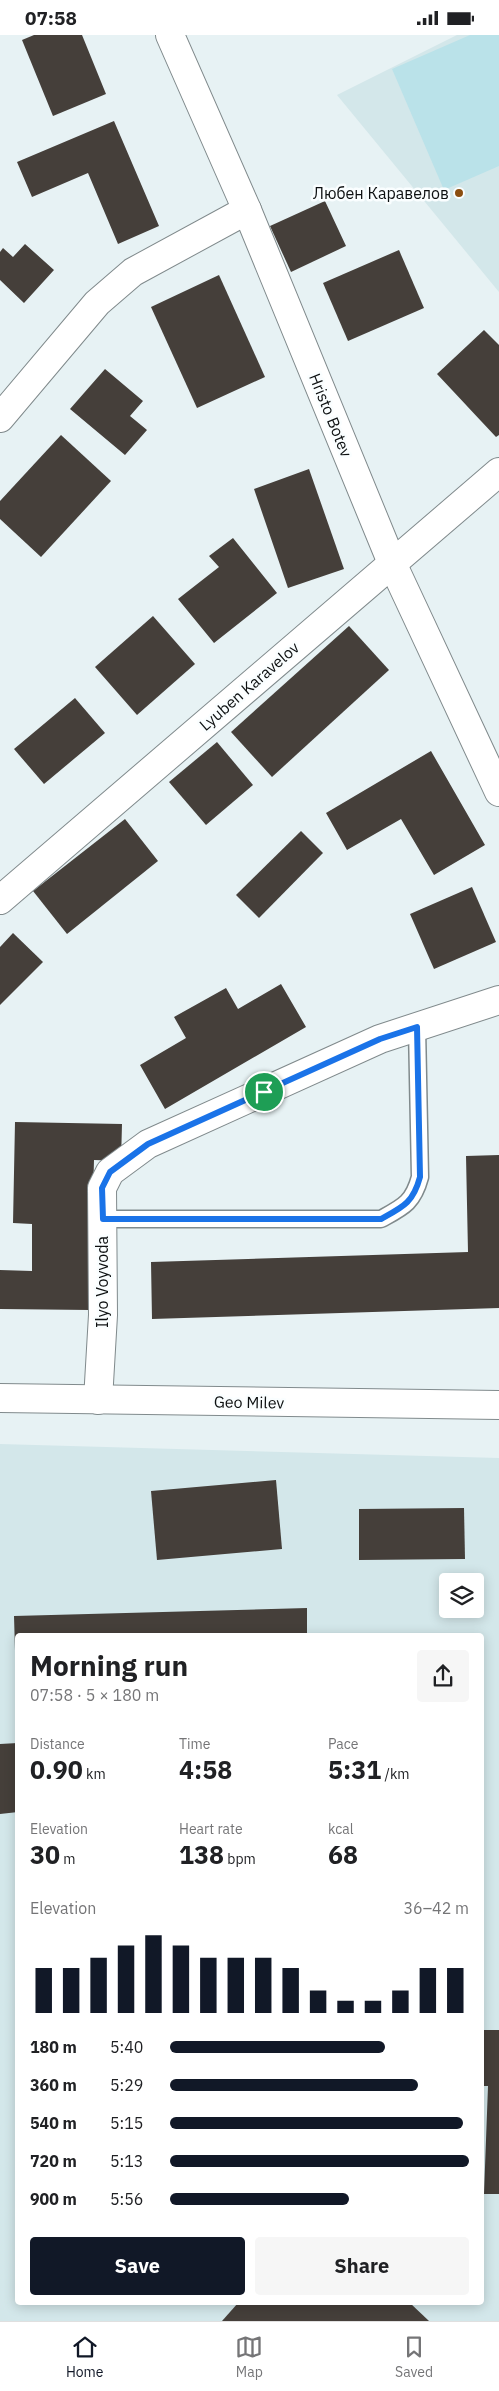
<!DOCTYPE html>
<html lang="en">
<head>
<meta charset="utf-8">
<style>
  body { margin:0; font-family:"IBM Plex Sans",sans-serif; background:#f6f6f6; color:#202124; height:100vh; display:flex; flex-direction:column; font-size:19px; white-space:nowrap }
  * { box-sizing:border-box; margin:0 }
  p { font-size:16px; color:#757577 }
  .icon { flex:none; width:28px; height:28px; fill:none; stroke:currentColor; stroke-width:2; stroke-linecap:round; stroke-linejoin:round }
  .map { position:relative; flex:1; overflow:hidden }
  .details { position:absolute; left:15px; top:1598px; width:469px; height:672px; display:flex; flex-direction:column; background:#fff; border-radius:5px; box-shadow:0 2px 12px #0003 }
  .details>* { flex:none }
  .controls { position:absolute; left:439px; top:1538px; display:grid; gap:10px }
  .controls a { display:grid; place-items:center; width:45px; height:45px; border-radius:5px; background:#fff; box-shadow:0 2px 12px #0003; font-size:25px }
  .pin { position:absolute; display:grid; place-items:center; width:42px; height:42px; color:#fff; margin:-21px; border:2px solid #fff; border-radius:50%; box-shadow:0 1px 5px #0007 }
  .round { display:grid; place-items:center; flex:none; width:52px; height:52px; border-radius:5px; background:#f6f6f6 }
  .overview { display:flex; align-items:center; justify-content:space-between; height:85px; padding:0 15px }
  h1 { font-size:28px; font-weight:700; line-height:38px }
  .stats { display:grid; grid-template-columns:repeat(3,1fr); gap:8px; height:85px; padding:5px 15px }
  .stats div { display:grid; align-content:center }
  .stats b { font-size:25px; font-weight:700 }
  .stats small { font-size:14px; font-weight:400 }
  .stats p { font-size:14px }
  .chart { height:140px; padding:10px 15px }
  .chart p { display:flex; justify-content:space-between }
  .chart svg { width:100%; height:90px; margin-top:5px; stroke:#111827; stroke-width:6 }
  .action { display:flex; gap:10px; margin-top:auto; padding:10px 15px }
  .action a { flex:1; height:58px; border-radius:5px; background:#111827; color:#fff; font-size:20px; font-weight:700; line-height:58px; text-align:center }
  .action a+a { background:#f6f6f6; color:#202124 }
  ul { padding:0 15px; list-style:none; font-size:16px }
  li { display:grid; grid-template-columns:80px 60px 1fr; align-items:center; height:38px }
  li i { height:12px; border-radius:6px; background:#111827 }
  .status { display:flex; justify-content:space-between; align-items:center; height:35px; padding:0 25px; background:#fff; direction:ltr }
  .status svg { height:14px; fill:currentColor }
  .dock { display:flex; justify-content:space-around; align-items:center; height:70px; border-top:1px solid #e0e0e0; background:#fff; font-size:14px; color:#757577 }
  .dock a { display:grid; justify-items:center; gap:2px }
  .dock .on { color:#111827 }
  .map>svg:first-child { display:block }
  .built { fill:#d3e7ea; fill-rule:evenodd }
  .pitch { fill:#bae2e9 }
  .building { fill:#453f3a }
  .lines { fill:none; stroke-linecap:round; stroke-linejoin:round }
  .service-casing { stroke:#808a8c; stroke-width:19 }
  .minor-casing { stroke:#808a8c; stroke-width:30 }
  .service { stroke:#fff; stroke-width:16 }
  .minor { stroke:#fff; stroke-width:28 }
  .route-casing { stroke:#fff; stroke-width:10 }
  .route { stroke:#1a73e8; stroke-width:6 }
  .poi-dot { fill:#8b4e10; stroke:#fafeff; stroke-width:2 }
  .labels { text-anchor:middle; stroke-width:5; stroke-linejoin:round; paint-order:stroke }
  .poi-label { font-size:16px; fill:#0d1011; stroke:#fafeff; text-anchor:end }
  .street-label { font-size:16px; fill:#0d1011; stroke:#fafeff }
</style>
</head>
<body>
<div class="status"><b>07:58</b><svg viewBox="0 0 49 12"><path d="M0 12V9h3v3zM5 12V6h3v6zM10 12V3h3v9zM15 12V0h3v12zM26 1h20v11H26zM47 4h2v5h-2z"/></svg></div>
<div class="map">
<svg width="499" height="2286" viewBox="0 0 499 2286">
  <rect width="100%" height="100%" fill="#e7f2f4"/>
  <g class="built">
    <polygon points="457,0 499,0 499,257 337,60"/>
    <path d="M0,1409L499,1423V2286H0ZM448,1546H475V1574H448ZM18,1600H481V2268H18Z"/>
  </g>
  <polygon class="pitch" points="470,0 499,0 499,131 444,155 392,34"/>
  <g class="building">
    <polygon points="34,0 82,0 106,59 53,81 22,5"/>
    <polygon points="114,86 159,191 118,209 88,138 32,162 17,127"/>
    <polygon points="325,166 346,211 291,237 270,191"/>
    <polygon points="25,209 54,235 24,268 0,245 0,217 3,213 13,222"/>
    <polygon points="399,215 424,273 348,306 323,248"/>
    <polygon points="219,240 265,342 197,373 151,272"/>
    <polygon points="484,295 499,310 499,400 496,402 437,339"/>
    <polygon points="105,334 143,366 130,381 147,395 125,420 70,374"/>
    <polygon points="61,400 111,446 41,522 0,484 0,466"/>
    <polygon points="309,434 344,534 288,553 254,454"/>
    <polygon points="233,503 277,558 214,608 178,564 219,532 209,521"/>
    <polygon points="153,581 195,629 137,680 95,632"/>
    <polygon points="349,591 389,635 272,742 231,697"/>
    <polygon points="75,663 105,698 44,749 14,714"/>
    <polygon points="217,707 253,750 206,790 169,747"/>
    <polygon points="431,716 485,810 434,840 401,784 347,815 326,778"/>
    <polygon points="125,784 158,826 67,899 33,856"/>
    <polygon points="301,796 323,818 259,883 236,860"/>
    <polygon points="472,852 496,907 434,934 410,879"/>
    <polygon points="13,898 43,927 0,970 0,912"/>
    <polygon points="281,949 306,992 165,1074 140,1030 186,1003 174,982 226,953 238,974"/>
    <polygon points="15,1087 122,1089 121,1126 94,1125 90,1275 0,1274 0,1235 32,1236 32,1189 13,1188"/>
    <polygon points="499,1120 499,1273 152,1284 151,1227 468,1217 466,1121"/>
    <polygon points="276,1445 282,1514 157,1525 151,1456"/>
    <polygon points="464,1473 465,1524 359,1525 359,1474"/>
    <polygon points="307,1573 307,1600 18,1600 16,1650 14,1581"/>
    <polygon points="18,1708 18,1777 0,1779 0,1709"/>
    <polygon points="481,1995 499,1995 499,2159 484,2159 488,2051 481,2051"/>
    <polygon points="238,2268 410,2268 429,2286 222,2286"/>
  </g>
  <g class="lines">
    <g class="service-casing">
      <path id="service" d="M103,1184H381C403,1172 413,1168 420,1142L417,992"/>
    </g>
    <g class="minor-casing">
      <g id="minor">
        <polyline points="170,0 247,175 392,528 499,757"/>
        <polyline points="0,383 97,268 133,237 247,175"/>
        <polyline points="0,865 499,437"/>
        <polyline points="0,1363 499,1370"/>
        <polyline points="98,1365 103,1280 102,1153 110,1137 148,1109 380,1004 499,965"/>
      </g>
    </g>
    <use href="#service" class="service"/>
    <use href="#minor" class="minor"/>
  </g>
  <g class="lines">
    <g class="route-casing">
      <path id="route" d="M417,992L420,1142C413,1168 403,1172 381,1184H103L102,1153L110,1137L148,1109L380,1004Z"/>
    </g>
    <use href="#route" class="route"/>
  </g>
  <circle class="poi-dot" cx="459" cy="158" r="5"/>
  <g class="labels">
    <g class="poi-label">
      <text x="449" y="164">Любен Каравелов</text>
    </g>
    <g class="street-label">
      <text transform="translate(331 380) rotate(68)" y="6">Hristo Botev</text>
      <text transform="translate(249 651) rotate(-41)" y="6">Lyuben Karavelov</text>
      <text transform="translate(102 1247) rotate(-90)" y="6">Ilyo Voyvoda</text>
      <text transform="translate(249 1367) rotate(1)" y="6">Geo Milev</text>
    </g>
  </g>
</svg>
<div class="controls">
<a><svg class="icon" aria-label="layers" viewBox="0 0 24 24"><path d="M12 4l9 5-9 5-9-5zM3 14l9 5 9-5"/></svg></a>
</div>
<div class="pin" style="left:264px;top:1057px;background:#1e9e55"><svg class="icon" aria-label="arrive" viewBox="0 0 24 24"><path d="M6 21V4h12l-3 4 3 4H6"/></svg></div>
<section class="details">
<div class="overview"><div><h1>Morning run</h1><p>07:58 · 5 × 180 m</p></div><a class="round"><svg class="icon" aria-label="share" viewBox="0 0 24 24"><path d="M12 15V3M7 8l5-5 5 5M5 13v7h14v-7"/></svg></a></div>
<div class="stats">
<div><p>Distance</p><b>0.90<small> km</small></b></div>
<div><p>Time</p><b>4:58</b></div>
<div><p>Pace</p><b>5:31<small> /km</small></b></div>
</div>
<div class="stats">
<div><p>Elevation</p><b>30<small> m</small></b></div>
<div><p>Heart rate</p><b>138<small> bpm</small></b></div>
<div><p>kcal</p><b>68</b></div>
</div>
<div class="chart"><p><span>Elevation</span>36–42 m</p>
<svg viewBox="0 0 160 44" preserveAspectRatio="none"><path d="M5 44V22M15 44V22M25 44V17M35 44V11M45 44V6M55 44V11M65 44V17M75 44V17M85 44V17M95 44V22M105 44V33M115 44V38M125 44V38M135 44V33M145 44V22M155 44V22"/></svg>
</div>
<ul>
<li><b>180 m</b>5:40<i style="width:72%"></i></li>
<li><b>360 m</b>5:29<i style="width:83%"></i></li>
<li><b>540 m</b>5:15<i style="width:98%"></i></li>
<li><b>720 m</b>5:13<i style="width:100%"></i></li>
<li><b>900 m</b>5:56<i style="width:60%"></i></li>
</ul>
<div class="action"><a>Save</a><a>Share</a></div>
</section>
</div>
<nav class="dock">
<a class="on"><svg class="icon" aria-label="home" viewBox="0 0 24 24"><path d="M3 11l9-7 9 7M6 9v11h12V9"/></svg>Home</a>
<a><svg class="icon" aria-label="map" viewBox="0 0 24 24"><path d="M3 6l6-2 6 2 6-2v14l-6 2-6-2-6 2zM9 4v14M15 6v14"/></svg>Map</a>
<a><svg class="icon" aria-label="saved" viewBox="0 0 24 24"><path d="M7 4h10v16l-5-4-5 4z"/></svg>Saved</a>
</nav>
</body>
</html>
